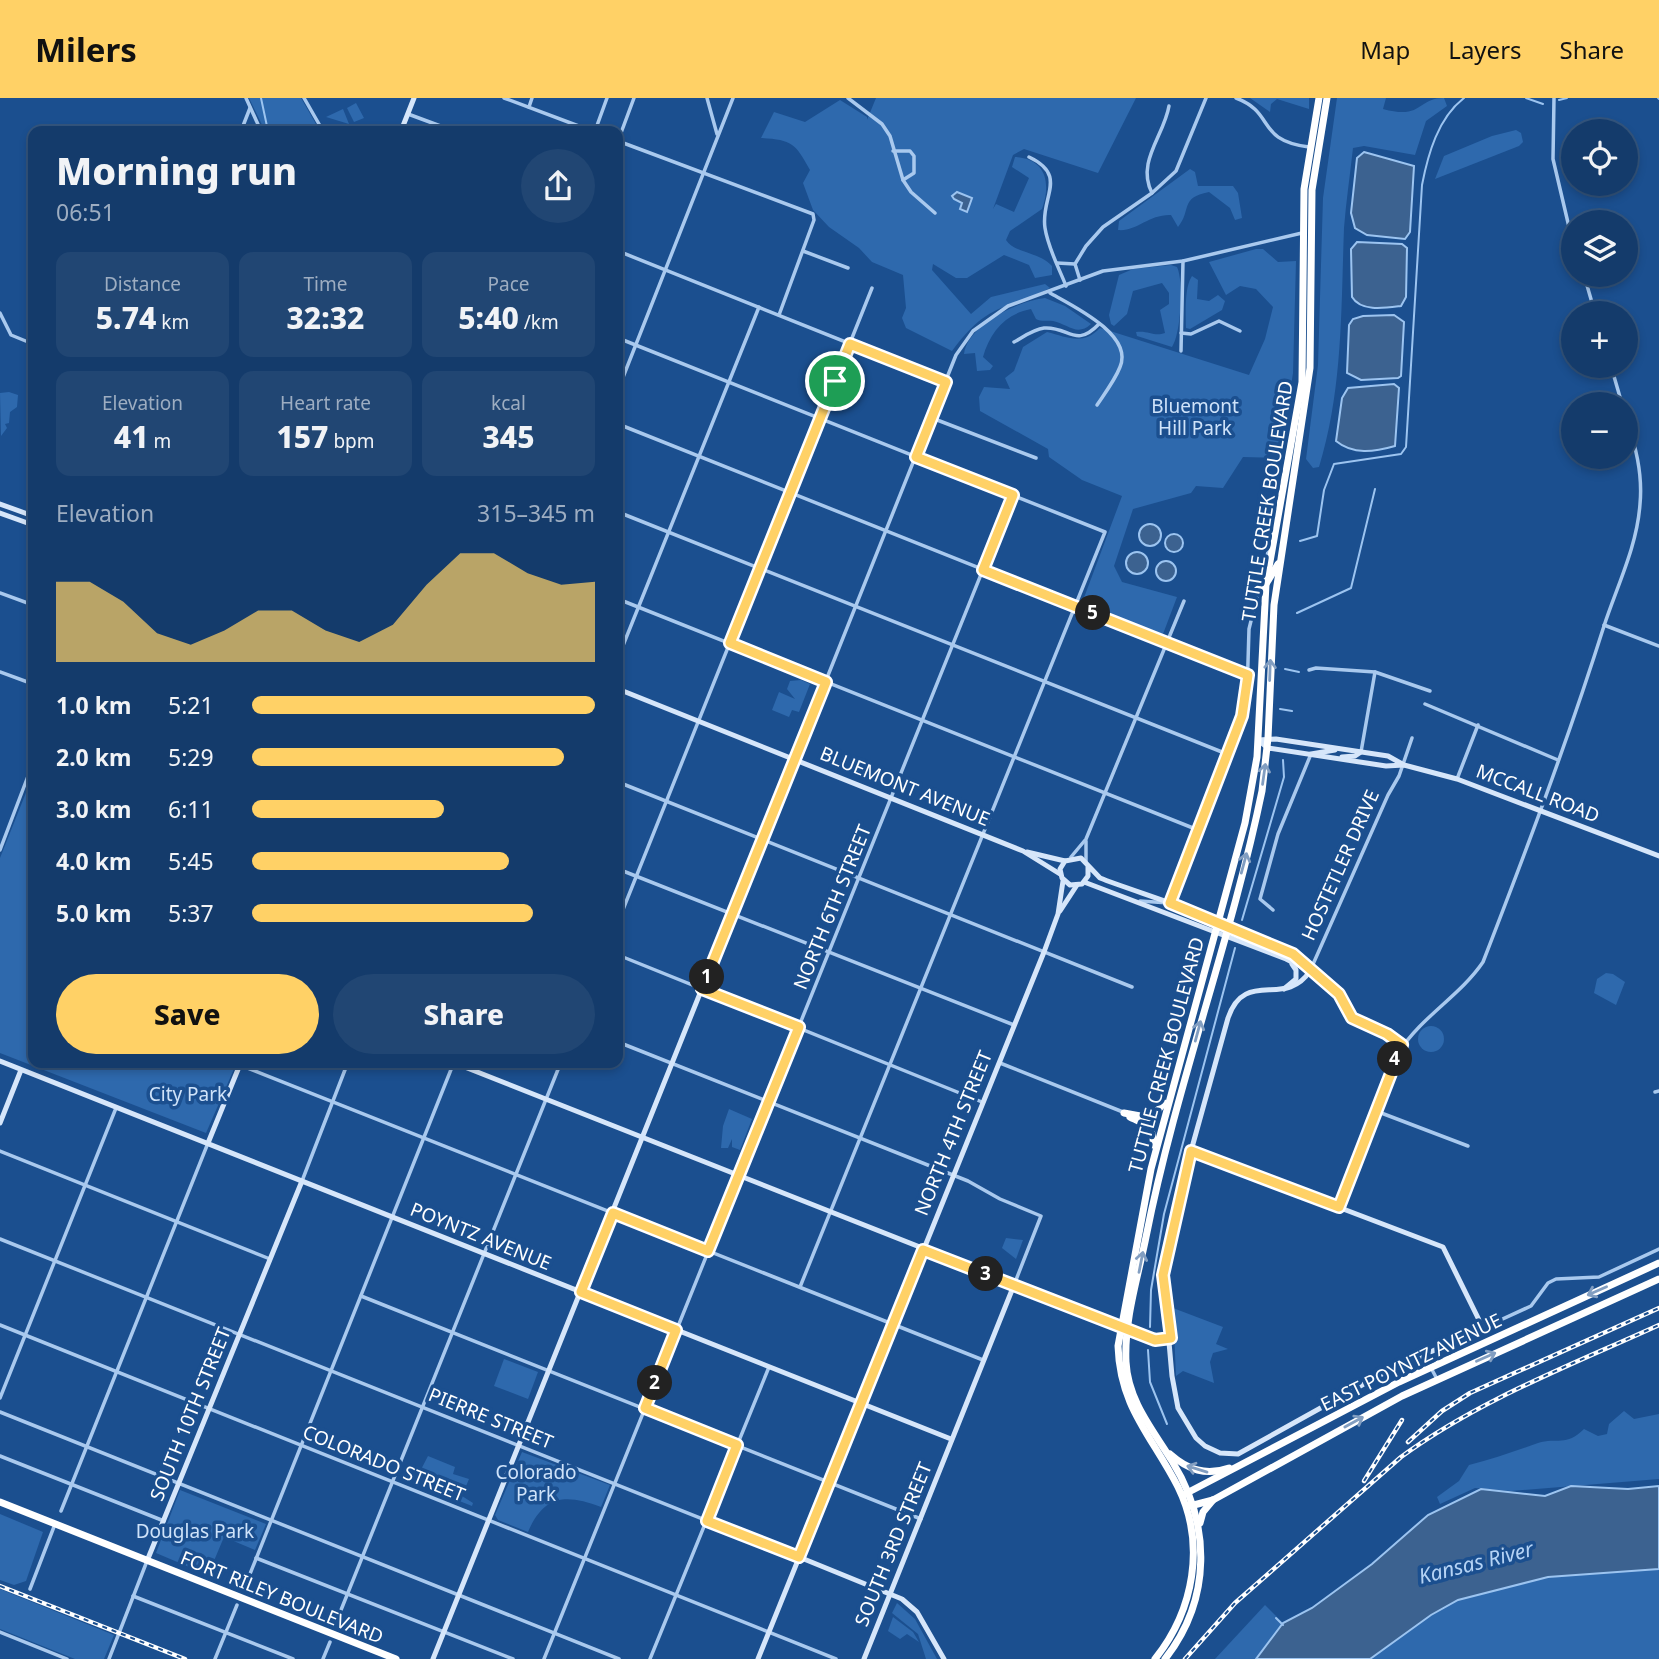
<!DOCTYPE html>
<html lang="en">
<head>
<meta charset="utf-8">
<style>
  body { margin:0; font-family:"Noto Sans",sans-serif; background:#214673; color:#f1f3f6; height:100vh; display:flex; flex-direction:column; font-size:26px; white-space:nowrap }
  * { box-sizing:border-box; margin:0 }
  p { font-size:23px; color:#9dadc1 }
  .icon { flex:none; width:38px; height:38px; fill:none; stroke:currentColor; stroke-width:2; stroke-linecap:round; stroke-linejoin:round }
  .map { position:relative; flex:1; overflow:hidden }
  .drawer { position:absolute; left:28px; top:28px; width:595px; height:942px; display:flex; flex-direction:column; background:#143b6b; border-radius:14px; box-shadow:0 4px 10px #0003,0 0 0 2px #33557e }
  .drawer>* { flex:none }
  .buttons { position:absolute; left:1561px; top:21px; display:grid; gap:14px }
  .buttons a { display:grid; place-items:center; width:77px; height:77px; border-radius:50%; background:#143b6b; box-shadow:0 4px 10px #0003,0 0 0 2px #33557e; font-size:35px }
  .pin { position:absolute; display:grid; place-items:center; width:60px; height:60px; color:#fff; margin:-30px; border:4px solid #fff; border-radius:50%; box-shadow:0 2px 7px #0007 }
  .km { position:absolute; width:35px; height:35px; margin:-18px; border-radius:50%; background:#222; color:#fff; font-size:19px; line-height:35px; text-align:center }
  .round { display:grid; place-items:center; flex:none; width:74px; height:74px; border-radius:37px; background:#214673 }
  .summary { display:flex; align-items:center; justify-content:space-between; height:119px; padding:0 28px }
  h1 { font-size:38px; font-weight:800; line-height:52px }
  .stats { display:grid; grid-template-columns:repeat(3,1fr); gap:10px; height:119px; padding:7px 28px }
  .stats div { display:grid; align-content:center; border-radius:14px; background:#214673; text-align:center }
  .stats b { font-size:30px; font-weight:800 }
  .stats small { font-size:19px; font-weight:400 }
  .stats p { font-size:19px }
  .chart { height:196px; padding:14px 28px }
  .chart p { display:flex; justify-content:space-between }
  .chart svg { width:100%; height:126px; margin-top:7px; fill:#ffd166; opacity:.7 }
  .button { display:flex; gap:14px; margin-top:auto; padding:14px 28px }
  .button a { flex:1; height:80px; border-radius:42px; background:#ffd166; color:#111; font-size:28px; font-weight:800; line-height:80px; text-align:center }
  .button a+a { background:#214673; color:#f1f3f6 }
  ul { padding:0 28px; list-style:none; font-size:23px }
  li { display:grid; grid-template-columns:112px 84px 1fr; align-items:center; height:52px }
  li i { height:18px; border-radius:9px; background:#ffd166 }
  header { display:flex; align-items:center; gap:42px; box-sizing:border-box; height:98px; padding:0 35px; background:#ffd166; color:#111 }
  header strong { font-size:33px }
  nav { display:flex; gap:38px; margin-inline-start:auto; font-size:24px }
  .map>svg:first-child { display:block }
  .green { fill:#2e69ad }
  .water { fill:#3c6290; stroke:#9cc4f0; stroke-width:2 }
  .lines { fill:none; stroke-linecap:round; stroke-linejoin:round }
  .stream { stroke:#9cc4f0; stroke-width:2 }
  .street { stroke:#a9c9ee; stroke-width:3.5 }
  .secondary { stroke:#d6e6fa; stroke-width:5 }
  .highway { stroke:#fff; stroke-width:7 }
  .rail-casing { stroke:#fff; stroke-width:4.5 }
  .rail { stroke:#1b4f8f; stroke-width:2; stroke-dasharray:5; stroke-linecap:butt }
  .oneway { stroke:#829ec1 }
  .route-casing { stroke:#fff; stroke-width:14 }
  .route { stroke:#ffd166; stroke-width:9 }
  .labels { text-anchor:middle; stroke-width:7; stroke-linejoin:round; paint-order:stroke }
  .park-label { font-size:19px; fill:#cfe3fa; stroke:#1b4f8f }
  .street-label { font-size:19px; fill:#fff; stroke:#1b4f8f }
  .water-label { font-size:21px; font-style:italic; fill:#b5d3f5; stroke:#1b4f8f }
</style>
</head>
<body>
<header>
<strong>Milers</strong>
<nav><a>Map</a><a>Layers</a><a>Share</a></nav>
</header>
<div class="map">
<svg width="1659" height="1561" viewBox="0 0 1659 1561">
  <rect width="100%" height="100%" fill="#1b4f8f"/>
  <g class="green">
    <polygon points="249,0 301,0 320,33 265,33"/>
    <path d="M876,0H1136L1098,75L1024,51L1013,57L993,111L996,106L1014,114L1029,80L1012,69L1015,59C1047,61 1051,86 1042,111L1010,133L1006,142C1015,156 1038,153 1052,168V177L1035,180L1029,167L1004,157L967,180H956L933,166L932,172L971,216L991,199L1045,186L1050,190C1001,214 989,204 952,253L906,230L902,220L906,210L903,177L872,164L859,150L829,129L813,112L803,85L810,72C795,45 792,42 761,40L774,14L805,24L840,2L867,19L869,54L867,22Z"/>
    <polygon points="1250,0 1309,0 1309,11 1277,1 1271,6 1270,14"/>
    <path d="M1337,0H1386L1383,11C1423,22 1417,0 1444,0L1447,8L1426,23L1415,57L1364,48L1353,50C1350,77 1346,104 1344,130C1341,211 1343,291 1319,369L1313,370L1306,361L1318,267L1323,100Z"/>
    <polygon points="356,5 364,20 354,24 347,10"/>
    <polygon points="343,11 349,26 326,19"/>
    <polygon points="1516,32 1521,35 1523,44 1519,48 1435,81 1444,58 1492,38"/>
    <path d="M1190,71L1195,74L1198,88H1233L1238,95L1242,120L1235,122L1230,110L1209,94C1179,100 1192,112 1178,129L1171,117C1149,116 1136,134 1118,132L1119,123Z"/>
    <path d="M1256,151H1263L1278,164L1296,163L1293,275L1283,340L1279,346L1285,348L1283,360L1243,359L1223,390L1196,388L1191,395L1133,411L1114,468L1122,484L1177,499L1163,536L1082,505L1122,398L1082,382L1049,359L1048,351L980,313L979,299L984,289L1010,291L1005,280L1014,273L1023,249L1047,234C1067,239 1083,248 1100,230L1107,232L1249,277L1265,241L1273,209L1256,191L1240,188L1226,197L1209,164Z"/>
    <path d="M1171,167L1177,169C1184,183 1181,236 1172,249L1137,238L1136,234C1148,232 1154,239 1165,235L1160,212L1169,206V195L1162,185L1133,193L1127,216L1114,228L1111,226L1109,217L1119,177L1133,171Z"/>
    <path d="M1192,178L1198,182L1197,201L1209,203L1218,197L1225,203L1222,212L1190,231L1186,230C1186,215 1184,190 1192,178Z"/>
    <path d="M1045,200L1065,208L1091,226C1077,239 1068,226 1053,223C1046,222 1042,224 1036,221L1031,211C1005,216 990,234 983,259L993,268L990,272L977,273L975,255L964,256C968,226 1019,203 1045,200Z"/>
    <polygon points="9,294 18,297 17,309 10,314 9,325 5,326 7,330 1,338 0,295"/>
    <polygon points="801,582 810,586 799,614 792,612 789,619 772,612 779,594 795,601 787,591 790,583"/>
    <polygon points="33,677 33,964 237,964 206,1035 0,955 0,760"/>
    <polygon points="1606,875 1613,876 1625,884 1616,907 1594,895 1597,881"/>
    <circle cx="1431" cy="941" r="13"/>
    <polygon points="729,1011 752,1021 740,1052 732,1049 732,1041 728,1050 721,1050 723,1028"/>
    <polygon points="1006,1140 1023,1142 1016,1161 1002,1150"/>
    <polygon points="1173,1210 1223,1229 1216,1246 1228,1251 1213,1255 1210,1264 1214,1285 1183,1273 1176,1278"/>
    <polygon points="504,1261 538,1274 528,1301 494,1288"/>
    <path d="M1624,1313L1634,1321L1659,1316V1381L1511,1393L1475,1390L1440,1406L1437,1399L1459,1383L1469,1367C1493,1361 1515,1353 1538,1345C1557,1339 1566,1349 1584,1331L1598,1338L1607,1336L1609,1326Z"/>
    <path d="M522,1354L610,1387L601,1409C567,1396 544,1396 528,1434L498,1422L495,1417Z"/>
    <polygon points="428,1358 455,1369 453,1376 469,1381 462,1398 473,1405 472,1408 414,1385"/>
    <polygon points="180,1392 266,1426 255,1452 224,1439 208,1477 156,1455"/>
    <polygon points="0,1416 43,1434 26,1483 14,1487 0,1482"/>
    <path d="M1659,1471V1561H1370C1398,1541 1426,1514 1459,1502C1522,1478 1592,1474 1659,1471Z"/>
    <polygon points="0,1491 114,1537 104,1561 75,1561 0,1531"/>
    <polygon points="897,1505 915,1521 937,1561 926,1561 918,1536 892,1515"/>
    <polygon points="1265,1507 1283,1525 1256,1561 1215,1561"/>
    <polygon points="893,1519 913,1534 919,1544 907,1536 900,1541 888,1533"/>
  </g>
  <g class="water">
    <polygon points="1364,54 1414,68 1410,134 1405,141 1367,137 1355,130 1351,115 1357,60"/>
    <polygon points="957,94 972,100 967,114 960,111 962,105 954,101 952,98"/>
    <path d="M1357,144L1402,146L1407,150L1406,199L1401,208C1385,210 1361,214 1352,199L1351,151Z"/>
    <polygon points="1363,218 1394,217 1404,224 1401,278 1398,280 1361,282 1347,275 1349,227 1353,221"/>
    <path d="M1394,286L1399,290L1395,348C1374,354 1353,357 1336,343L1342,300L1348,290Z"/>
    <circle cx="1150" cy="437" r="11"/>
    <circle cx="1174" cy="445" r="9"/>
    <circle cx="1137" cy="465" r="11"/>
    <circle cx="1166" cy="473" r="10"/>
    <polygon points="1571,1388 1628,1391 1659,1388 1659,1471 1548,1479 1458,1502 1431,1517 1370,1561 1256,1561 1283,1525 1312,1510 1372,1466 1428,1417 1481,1391 1545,1398"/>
  </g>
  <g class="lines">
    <g class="stream">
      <polyline points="261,0 268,33"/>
      <polyline points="1526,0 1543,6"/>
      <polyline points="1658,0 1659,1"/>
      <polyline points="1559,2 1567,0"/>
      <path d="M1300,443L1317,438L1324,392L1334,366L1401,356L1406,349L1422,87C1428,56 1438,20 1464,0"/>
      <polyline points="1297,515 1351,490 1375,391"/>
      <polyline points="1285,571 1299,574"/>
      <polyline points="1280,611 1292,613"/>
      <polyline points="1242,822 1284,679 1283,662"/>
      <polyline points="1150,1229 1151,1192 1164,1116 1235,850"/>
      <polyline points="1148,1252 1150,1284 1167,1326"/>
      <polyline points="1276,1520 1283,1527"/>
    </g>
    <g class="street">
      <polyline points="246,0 261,33"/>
      <polyline points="304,0 323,33"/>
      <polyline points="504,0 592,33"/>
      <polyline points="707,0 717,36"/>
      <polyline points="848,0 882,26 890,38 903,82 911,94 935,115"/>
      <path d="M1236,0C1276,15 1255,42 1309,49"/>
      <polyline points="1554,0 1553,61 1573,146"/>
      <polyline points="529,9 532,0"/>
      <polyline points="408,16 454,33"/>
      <polyline points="241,33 250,10"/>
      <polyline points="595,33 607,0"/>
      <polyline points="618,43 813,116 814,122 779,217"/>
      <polyline points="618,43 634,0"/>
      <polyline points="893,53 910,53 914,58 914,75 903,82"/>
      <path d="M1029,59C1069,78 1040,99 1045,130C1048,150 1059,170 1066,188"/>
      <path d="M1152,95C1136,64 1164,38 1169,8"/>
      <polyline points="618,153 946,284"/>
      <polyline points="803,153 848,170"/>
      <polyline points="1057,165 1075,166"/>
      <polyline points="1584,177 1595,215"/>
      <polyline points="1080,182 1075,166 1086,148 1103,129 1152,95 1176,73 1206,0"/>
      <path d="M1050,195C1073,208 1134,237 1120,269C1115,282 1105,295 1097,307"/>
      <polyline points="0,215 11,237 33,246"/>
      <polyline points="1181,235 1191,236 1219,223 1240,233"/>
      <polyline points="618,240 1105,434 800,1189"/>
      <path d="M1014,244C1023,239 1034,231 1044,230C1069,228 1075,251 1099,226"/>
      <polyline points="1181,253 1183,163"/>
      <polyline points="1611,268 1622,306"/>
      <polyline points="618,292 733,0"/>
      <polyline points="932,320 1036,360"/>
      <polyline points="618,326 1248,577"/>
      <polyline points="618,414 1227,656"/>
      <polyline points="0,495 33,507"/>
      <polyline points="618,501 1198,732"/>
      <polyline points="1604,527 1659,548"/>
      <polyline points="618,560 759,209"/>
      <polyline points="1309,572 1316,570 1375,574 1430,593"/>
      <polyline points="0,574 33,586"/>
      <polyline points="1425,606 1558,662"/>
      <polyline points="1361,654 1375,574"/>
      <polyline points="795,660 956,257 973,233 1008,208 1103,173 1183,163 1302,135"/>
      <polyline points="1457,681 1478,627"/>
      <polyline points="618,684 1132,889"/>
      <polyline points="0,752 33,665"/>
      <polyline points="1071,759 1086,741 1184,503"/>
      <polyline points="1086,763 1086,743"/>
      <polyline points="618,771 1014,927"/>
      <polyline points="1140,803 1169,805 1242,618 1247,597 1249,531 1271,442"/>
      <polyline points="1273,812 1260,801 1278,736 1311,656"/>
      <polyline points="618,824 872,190"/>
      <polyline points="618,857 982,1004"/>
      <polyline points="1310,873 1388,697 1399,678 1412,640"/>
      <polyline points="618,944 968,1083 1000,1101 1041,1118 1014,1187"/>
      <polyline points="1000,965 1123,1014"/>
      <polyline points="240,967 983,1262"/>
      <polyline points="1655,994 1659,993"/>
      <polyline points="1376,1013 1468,1048"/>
      <polyline points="0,1053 270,1161"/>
      <polyline points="302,1083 348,964"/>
      <path d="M1339,1109L1399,954C1421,919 1460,898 1483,864C1526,753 1568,642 1604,528C1617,488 1637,449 1640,406C1643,375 1635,347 1626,318"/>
      <polyline points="0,1141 798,1459"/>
      <polyline points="361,1198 921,1421"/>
      <polyline points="0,1227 836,1561"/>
      <polyline points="1483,1230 1531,1208 1548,1185 1556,1181 1599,1179 1659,1151"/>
      <polyline points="1424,1257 1437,1281"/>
      <polyline points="0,1300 116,1010"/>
      <polyline points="0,1314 619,1561"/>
      <polyline points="0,1358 164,1423"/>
      <polyline points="61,1413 208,1045"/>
      <polyline points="256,1460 513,1561"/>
      <polyline points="30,1491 55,1426"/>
      <polyline points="244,1491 454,964"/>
      <polyline points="133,1498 293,1561"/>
      <polyline points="337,1522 561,964"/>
      <polyline points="0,1534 67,1561"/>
      <polyline points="109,1561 147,1463"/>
      <polyline points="215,1561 237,1507"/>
      <polyline points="323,1561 330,1544"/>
      <polyline points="544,1561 1013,397"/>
      <polyline points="650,1561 769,1269"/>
    </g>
    <g class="secondary">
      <polyline points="401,33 414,0"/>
      <polyline points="0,406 33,418"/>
      <polyline points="0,415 33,427"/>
      <polyline points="618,591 1023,753 1060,776"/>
      <polyline points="1258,642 1276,641 1388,658 1404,667 1457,681 1659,758"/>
      <polyline points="1258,642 1268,650 1386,668 1404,667"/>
      <polyline points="1311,656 1335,652"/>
      <polyline points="1342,659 1355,658 1361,654"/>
      <polyline points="1027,754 1065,763"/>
      <path d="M1088,768V778L1082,786L1070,787L1062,780L1060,771L1065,763L1081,760L1100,780C1143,797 1284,839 1308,871"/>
      <polyline points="1084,784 1286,861 1310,873 1339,896 1352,920 1381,932 1403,947"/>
      <polyline points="1060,813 1077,787"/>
      <polyline points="1284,891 1296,881 1296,872 1292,866"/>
      <polyline points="0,963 951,1341"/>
      <polyline points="452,964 1155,1242 1171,1240"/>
      <polyline points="0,1025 21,972"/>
      <polyline points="208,1045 241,964"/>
      <path d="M1191,1053L1443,1149L1483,1230L1380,1277L1238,1356L1220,1355L1205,1348L1196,1340L1178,1310L1172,1278L1163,1177L1191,1053L1228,920C1245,870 1285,911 1310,873"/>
      <polyline points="799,1459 902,1501 917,1514 944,1561"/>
      <polyline points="147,1463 302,1083"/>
      <polyline points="433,1561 794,661"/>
      <polyline points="758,1561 1044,854 1058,816 1063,783"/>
      <polyline points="864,1561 1014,1187"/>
    </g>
    <g class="highway">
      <polyline points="1257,492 1266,486 1278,466"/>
      <polyline points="1124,1015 1151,1020 1164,1005"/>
      <path d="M1130,1019C1144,1026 1155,1029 1153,1047"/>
      <path d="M1170,1356C1188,1372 1206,1378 1229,1370"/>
      <polyline points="1185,1396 1399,1284 1659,1165"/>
      <polyline points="0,1404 396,1561"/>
      <polyline points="1190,1408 1213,1402 1402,1298 1659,1181"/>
      <polyline points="1200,1425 1203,1414 1213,1402"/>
      <path d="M1155,1561C1194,1512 1206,1446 1178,1389C1152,1338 1120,1310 1118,1248L1151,1071L1245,725L1257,659L1266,486L1302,284L1304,91L1319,0"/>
      <path d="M1165,1561C1212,1501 1211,1426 1172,1363C1153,1332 1128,1303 1126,1264C1124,1222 1138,1179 1146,1139C1176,988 1231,843 1262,693L1268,640L1274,507L1310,270L1312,92L1327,0"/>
    </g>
    <g class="rail-casing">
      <g id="rail">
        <polyline points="1408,1344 1442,1313 1470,1295 1659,1210"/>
        <polyline points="1364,1383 1402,1322"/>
        <polyline points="0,1488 185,1561"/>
        <path d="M1185,1561L1235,1505L1401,1359C1479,1302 1571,1267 1659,1227"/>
      </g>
    </g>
    <use href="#rail" class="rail"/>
  </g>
  <defs><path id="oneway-shaft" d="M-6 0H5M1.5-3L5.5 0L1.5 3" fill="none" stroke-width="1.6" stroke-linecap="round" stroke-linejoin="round" transform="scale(1.75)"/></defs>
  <g class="oneway">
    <use href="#oneway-shaft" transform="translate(1270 572) rotate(-88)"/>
    <use href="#oneway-shaft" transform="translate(1264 676) rotate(-82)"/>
    <use href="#oneway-shaft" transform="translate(1244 765) rotate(-75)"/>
    <use href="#oneway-shaft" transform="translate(1198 933) rotate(-75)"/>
    <use href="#oneway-shaft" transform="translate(1141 1164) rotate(-79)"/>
    <use href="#oneway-shaft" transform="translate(1597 1193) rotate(156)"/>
    <use href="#oneway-shaft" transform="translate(1486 1259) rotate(-24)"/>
    <use href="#oneway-shaft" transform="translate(1354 1324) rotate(-29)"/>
    <use href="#oneway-shaft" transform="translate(1197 1371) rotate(-163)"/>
  </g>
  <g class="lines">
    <g class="route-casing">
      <polygon id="route" points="850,246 946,284 916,359 1013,397 983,472 1248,577 1242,618 1170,805 1293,856 1339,896 1352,920 1387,936 1402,947 1339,1109 1191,1053 1163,1177 1171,1240 1155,1242 923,1152 799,1459 707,1423 737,1347 645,1310 676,1232 581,1194 613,1115 708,1153 799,929 702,891 826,584 730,545"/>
    </g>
    <use href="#route" class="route"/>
  </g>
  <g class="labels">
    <g class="park-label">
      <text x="1195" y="315">Bluemont<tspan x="1195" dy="22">Hill Park</tspan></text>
      <text x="188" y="1003">City Park</text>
      <text x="536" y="1381">Colorado<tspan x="536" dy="22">Park</tspan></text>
      <text x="195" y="1440">Douglas Park</text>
    </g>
    <g class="street-label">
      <text transform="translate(1267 403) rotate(-81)" y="7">TUTTLE CREEK BOULEVARD</text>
      <text transform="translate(905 688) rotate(22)" y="7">BLUEMONT AVENUE</text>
      <text transform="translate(1538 695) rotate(21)" y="7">MCCALL ROAD</text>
      <text transform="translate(1340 767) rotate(-66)" y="7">HOSTETLER DRIVE</text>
      <text transform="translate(832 809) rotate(-68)" y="7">NORTH 6TH STREET</text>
      <text transform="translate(1166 957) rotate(-75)" y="7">TUTTLE CREEK BOULEVARD</text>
      <text transform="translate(953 1035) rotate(-68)" y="7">NORTH 4TH STREET</text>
      <text transform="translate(481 1138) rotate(22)" y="7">POYNTZ AVENUE</text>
      <text transform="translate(1411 1264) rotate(-26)" y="7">EAST POYNTZ AVENUE</text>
      <text transform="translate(190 1316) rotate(-68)" y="7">SOUTH 10TH STREET</text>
      <text transform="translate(491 1320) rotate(22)" y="7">PIERRE STREET</text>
      <text transform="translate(384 1365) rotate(22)" y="7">COLORADO STREET</text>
      <text transform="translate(893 1446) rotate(-68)" y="7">SOUTH 3RD STREET</text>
      <text transform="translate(282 1499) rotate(22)" y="7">FORT RILEY BOULEVARD</text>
    </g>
    <g class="water-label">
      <text transform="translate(1476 1465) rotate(-14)" y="7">Kansas River</text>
    </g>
  </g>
</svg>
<div class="buttons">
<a><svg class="icon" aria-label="locate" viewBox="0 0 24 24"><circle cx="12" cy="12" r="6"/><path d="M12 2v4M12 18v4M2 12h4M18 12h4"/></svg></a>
<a><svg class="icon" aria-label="layers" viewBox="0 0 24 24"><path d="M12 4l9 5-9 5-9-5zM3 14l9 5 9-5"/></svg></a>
<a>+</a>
<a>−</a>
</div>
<div class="pin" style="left:835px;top:283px;background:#1e9e55"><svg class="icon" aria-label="arrive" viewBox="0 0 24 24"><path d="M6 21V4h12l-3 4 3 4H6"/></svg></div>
<b class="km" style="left:707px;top:879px">1</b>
<b class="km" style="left:655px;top:1285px">2</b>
<b class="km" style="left:986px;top:1176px">3</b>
<b class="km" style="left:1395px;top:961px">4</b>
<b class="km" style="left:1093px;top:515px">5</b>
<section class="drawer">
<div class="summary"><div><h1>Morning run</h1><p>06:51</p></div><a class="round"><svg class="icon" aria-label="share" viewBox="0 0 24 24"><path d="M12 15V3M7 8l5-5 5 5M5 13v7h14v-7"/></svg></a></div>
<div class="stats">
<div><p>Distance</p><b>5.74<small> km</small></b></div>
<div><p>Time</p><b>32:32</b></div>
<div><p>Pace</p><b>5:40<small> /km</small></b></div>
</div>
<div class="stats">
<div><p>Elevation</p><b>41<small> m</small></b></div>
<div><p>Heart rate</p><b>157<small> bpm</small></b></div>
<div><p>kcal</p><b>345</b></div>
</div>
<div class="chart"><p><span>Elevation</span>315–345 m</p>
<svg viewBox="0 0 160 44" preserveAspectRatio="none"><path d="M0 44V16L10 16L20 23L30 34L40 38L50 33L60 26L70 26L80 33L90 37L100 31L110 17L120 6L130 6L140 13L150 17L160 16V44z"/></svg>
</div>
<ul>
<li><b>1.0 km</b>5:21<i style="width:100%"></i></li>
<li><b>2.0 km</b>5:29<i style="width:91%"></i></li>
<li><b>3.0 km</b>6:11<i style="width:56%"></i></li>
<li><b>4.0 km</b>5:45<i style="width:75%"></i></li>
<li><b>5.0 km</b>5:37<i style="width:82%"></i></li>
</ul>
<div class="button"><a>Save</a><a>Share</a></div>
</section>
</div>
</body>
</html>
